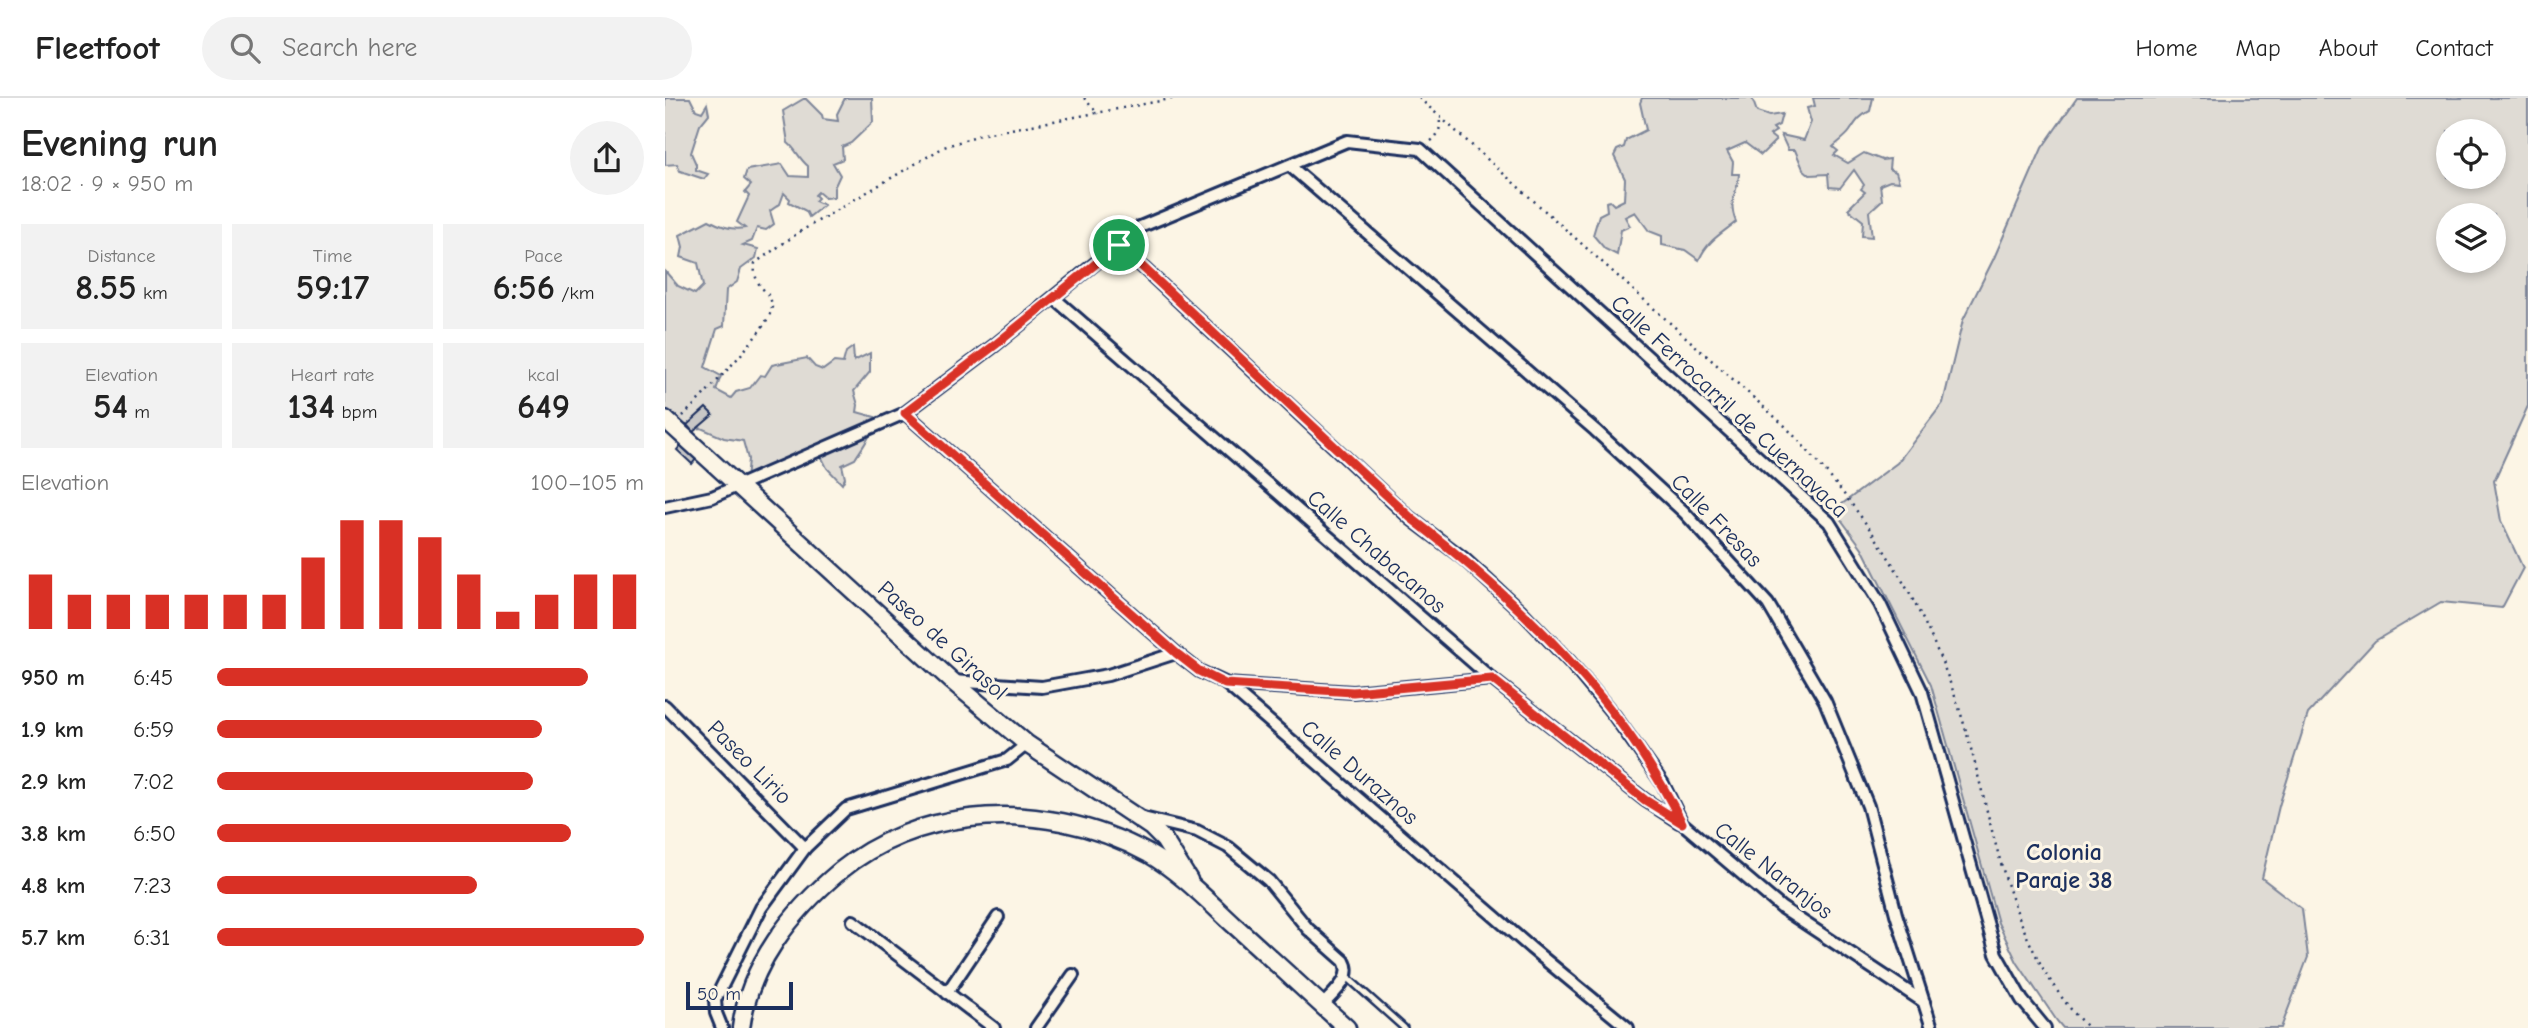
<!DOCTYPE html>
<html lang="en">
<head>
<meta charset="utf-8">
<style>
  body { margin:0; font-family:"Comic Neue",sans-serif; background:#f2f2f2; color:#222; height:100vh; display:flex; flex-direction:column; font-size:26px; white-space:nowrap }
  * { box-sizing:border-box; margin:0 }
  p { font-size:23px; color:#767676 }
  .icon { flex:none; width:38px; height:38px; fill:none; stroke:currentColor; stroke-width:2; stroke-linecap:round; stroke-linejoin:round }
  .map { position:relative; flex:1; overflow:hidden }
  .details { display:flex; flex-direction:column; background:#fff; width:665px }
  .details>* { flex:none }
  .controls { position:absolute; left:1771px; top:21px; display:grid; gap:14px }
  .controls a { display:grid; place-items:center; width:70px; height:70px; border-radius:50%; background:#fff; box-shadow:0 4px 10px #0003; font-size:35px }
  .scale { position:absolute; left:21px; bottom:18px; width:107px; box-sizing:border-box; padding-left:7px; border:4px solid #1b2f5e; border-top:0; font-size:19px; line-height:24px; white-space:nowrap; color:#1b2f5e; -webkit-text-stroke:5px #fcf5e5; paint-order:stroke }
  .pin { position:absolute; display:grid; place-items:center; width:60px; height:60px; color:#fff; margin:-30px; border:4px solid #fff; border-radius:50%; box-shadow:0 2px 7px #0007 }
  .round { display:grid; place-items:center; flex:none; width:74px; height:74px; border-radius:37px; background:#f2f2f2 }
  .overview { display:flex; align-items:center; justify-content:space-between; height:119px; padding:0 21px }
  h1 { font-size:38px; font-weight:700; line-height:52px }
  .metrics { display:grid; grid-template-columns:repeat(3,1fr); gap:10px; height:119px; padding:7px 21px }
  .metrics div { display:grid; align-content:center; border-radius:0px; background:#f2f2f2; text-align:center }
  .metrics b { font-size:35px; font-weight:700 }
  .metrics small { font-size:19px; font-weight:400 }
  .metrics p { font-size:19px }
  .chart { height:196px; padding:14px 21px }
  .chart p { display:flex; justify-content:space-between }
  .chart svg { width:100%; height:126px; margin-top:7px; stroke:#d93025; stroke-width:6 }
  ul { padding:0 21px; list-style:none; font-size:23px }
  li { display:grid; grid-template-columns:112px 84px 1fr; align-items:center; height:52px }
  li i { height:18px; border-radius:9px; background:#d93025 }
  header { display:flex; align-items:center; gap:42px; box-sizing:border-box; height:98px; padding:0 35px; background:#fff; border-bottom:2px solid #e0e0e0 }
  header strong { font-size:33px }
  nav { display:flex; gap:38px; margin-inline-start:auto; font-size:24px }
  .search { width:490px; height:63px; background:#f2f2f2; display:flex; align-items:center; gap:18px; box-sizing:border-box; padding:0 24px; border-radius:38px; color:#767676; font-size:26px }
  main { display:flex; flex:1; min-height:0 }
  .map>svg:first-child { display:block }
  .green { fill:#dfdbd4; stroke:#7d8599; stroke-width:2; fill-rule:evenodd }
  .building { fill:#c8c7c6; stroke:#1b2f5e; stroke-width:2 }
  .lines { fill:none; stroke-linecap:round; stroke-linejoin:round }
  .lane-casing { stroke:#1b2f5e; stroke-width:10 }
  .street-casing { stroke:#1b2f5e; stroke-width:16 }
  .secondary-casing { stroke:#1b2f5e; stroke-width:21 }
  .path { stroke:#1b2f5e; stroke-width:2.5; stroke-dasharray:2 5; stroke-linecap:butt }
  .lane { stroke:#fcf5e5; stroke-width:5 }
  .street { stroke:#fcf5e5; stroke-width:10 }
  .secondary { stroke:#fcf5e5; stroke-width:16 }
  .route-casing { stroke:#fff; stroke-width:14 }
  .route { stroke:#d93025; stroke-width:9 }
  .labels { text-anchor:middle; stroke-width:6; stroke-linejoin:round; paint-order:stroke }
  .street-label { font-size:23px; fill:#1b2f5e; stroke:#fcf5e5 }
  .neighbourhood-label { font-size:24px; font-weight:bold; fill:#1b2f5e; stroke:#fcf5e5 }
</style>
</head>
<body>
<header>
<strong>Fleetfoot</strong>
<div class="search"><svg class="icon" aria-label="search" viewBox="0 0 24 24"><circle cx="10" cy="10" r="6"/><path d="M15 15l6 6"/></svg>Search here</div>
<nav><a>Home</a><a>Map</a><a>About</a><a>Contact</a></nav>
</header>
<main>
<section class="details">
<div class="overview"><div><h1>Evening run</h1><p>18:02 · 9 × 950 m</p></div><a class="round"><svg class="icon" aria-label="share" viewBox="0 0 24 24"><path d="M12 15V3M7 8l5-5 5 5M5 13v7h14v-7"/></svg></a></div>
<div class="metrics">
<div><p>Distance</p><b>8.55<small> km</small></b></div>
<div><p>Time</p><b>59:17</b></div>
<div><p>Pace</p><b>6:56<small> /km</small></b></div>
</div>
<div class="metrics">
<div><p>Elevation</p><b>54<small> m</small></b></div>
<div><p>Heart rate</p><b>134<small> bpm</small></b></div>
<div><p>kcal</p><b>649</b></div>
</div>
<div class="chart"><p><span>Elevation</span>100–105 m</p>
<svg viewBox="0 0 160 44" preserveAspectRatio="none"><path d="M5 44V25M15 44V32M25 44V32M35 44V32M45 44V32M55 44V32M65 44V32M75 44V19M85 44V6M95 44V6M105 44V12M115 44V25M125 44V38M135 44V32M145 44V25M155 44V25"/></svg>
</div>
<ul>
<li><b>950 m</b>6:45<i style="width:87%"></i></li>
<li><b>1.9 km</b>6:59<i style="width:76%"></i></li>
<li><b>2.9 km</b>7:02<i style="width:74%"></i></li>
<li><b>3.8 km</b>6:50<i style="width:83%"></i></li>
<li><b>4.8 km</b>7:23<i style="width:61%"></i></li>
<li><b>5.7 km</b>6:31<i style="width:100%"></i></li>
</ul>
</section>
<div class="map">
<svg width="1863" height="930" viewBox="0 0 1863 930">
  <rect width="100%" height="100%" fill="#fcf5e5"/>
  <filter id="ink" filterUnits="userSpaceOnUse"><feTurbulence type="fractalNoise" baseFrequency=".0143" numOctaves="2"/><feDisplacementMap in="SourceGraphic" scale="14" xChannelSelector="R" yChannelSelector="G"/><feConvolveMatrix kernelMatrix="1 2 1 2 8 2 1 2 1" color-interpolation-filters="sRGB"/></filter>
  <g filter="url(#ink)">
    <g class="green">
      <polygon points="0,0 25,0 31,12 37,14 42,6 44,16 35,27 26,55 31,66 31,72 43,76 39,81 15,73 12,66 0,67"/>
      <path d="M140,0L157,17L158,21L173,23L172,16L180,0H207L208,24L186,45L177,49L178,61L168,65L175,77L169,90V99L160,100L153,94L150,97L153,100L150,103L159,107L144,119L141,113L124,104L125,101L119,95L115,106L105,113L109,126L101,132L92,130L87,143L78,147L93,151L91,160L76,171L72,184L61,192L59,228L52,231L40,269L56,278L51,292L66,300L71,294L85,290L95,277L100,278L107,267L142,260L150,269L158,272L169,264L178,265L181,254L188,249L189,263L205,255V274L189,293L193,307L192,314L210,319C209,335 198,348 190,361L177,367L180,380L177,386L162,370L156,358L146,352L81,383L83,361L78,343L59,340L36,330L23,332L13,320L0,322V173L13,188L30,196L38,188L33,165L16,159L18,149L15,137L44,122C55,128 67,133 80,130L72,124L84,98L80,94L86,87L79,81L82,72L117,66L125,78L143,79V68C134,61 131,51 123,45L118,13Z"/>
      <path d="M977,0H1087L1092,14L1104,18L1117,16L1114,27L1108,30L1111,33L1105,37L1111,42L1096,57L1080,45L1062,53L1068,64L1067,76H1074C1073,96 1062,101 1071,124C1056,136 1042,143 1034,162L1020,152L997,147V138L984,133L970,114L960,119L965,128L956,132L952,157L940,151L928,137L934,117L942,113L941,104L945,103L949,107L959,102L960,81L949,58L952,52L959,49L961,42L981,32L975,5Z"/>
      <path d="M1148,0H1208L1205,13C1194,18 1191,24 1185,33C1181,39 1173,44 1168,49L1173,53L1169,57L1183,65L1199,55L1217,62L1225,61L1224,71L1231,74L1234,84L1225,83L1215,87L1217,102L1204,114L1207,139L1197,138L1198,123L1183,111L1200,94L1196,91L1199,87L1189,72L1175,90L1164,89L1163,76L1145,77L1138,71L1130,52H1123L1116,37L1139,42L1146,24L1142,10L1150,8Z"/>
      <path d="M1412,0H1863V308L1829,383L1836,423L1858,470L1837,510L1776,504L1710,543L1643,616L1614,708L1597,780L1637,811L1643,859L1616,930H1398L1392,923L1352,864L1333,825L1266,587L1197,450L1169,412L1232,365L1278,305L1298,222L1329,160L1377,50ZM1783,33H1829V79H1783ZM1783,117H1829V163H1783Z"/>
    </g>
    <g class="building">
      <polygon points="41,310 48,317 28,334 22,327"/>
      <polygon points="16,347 31,361 27,366 12,352"/>
    </g>
    <g class="lines">
      <g class="lane-casing">
        <polyline id="lane" points="682,879 739,930"/>
      </g>
      <g class="street-casing">
        <g id="street">
          <polyline points="625,68 930,332 1019,414 1103,506 1160,603 1203,708 1231,816 1267,930"/>
          <polyline points="454,147 745,420 798,460 856,513 905,564 949,617 998,686 1017,725 1117,810 1259,904"/>
          <polyline points="389,200 827,581 980,702 1014,724"/>
          <polyline points="240,315 511,555 534,573 560,585 866,850 963,930"/>
          <polyline points="0,409 47,399 240,315 330,247 475,129 682,43 755,51 1164,424 1215,506 1257,594 1331,856 1357,902 1380,930"/>
          <polyline points="287,583 377,589 443,577 511,555"/>
          <polyline points="561,586 688,594 827,581"/>
          <polyline points="0,608 140,750"/>
          <path d="M478,720L532,733L563,749L604,783L643,831L679,863C689,880 668,895 657,908"/>
          <polyline points="188,823 329,930"/>
          <polyline points="282,895 333,819"/>
          <polyline points="57,930 51,915 50,902 96,810 140,750 181,711 342,662 362,646"/>
          <polyline points="371,930 408,877"/>
        </g>
      </g>
      <g class="secondary-casing">
        <g id="secondary">
          <polyline points="0,321 287,583 362,646 486,729 499,742 524,782"/>
          <path d="M76,930C84,867 127,813 175,773C212,743 258,725 305,720C366,713 430,726 484,756C516,775 542,802 569,827C607,861 644,896 682,930"/>
        </g>
      </g>
      <g class="path">
        <polyline points="419,0 433,16"/>
        <path d="M754,0L1120,328C1201,414 1256,497 1294,610C1329,718 1339,846 1423,930"/>
        <path d="M766,43C775,36 776,29 774,18"/>
        <path d="M18,318C35,301 107,229 107,208C106,191 87,191 90,165L136,133L279,49L314,37L511,0"/>
      </g>
      <use href="#lane" class="lane"/>
      <use href="#street" class="street"/>
      <use href="#secondary" class="secondary"/>
    </g>
  </g>
  <g class="lines" filter="url(#ink)">
    <g class="route-casing">
      <path id="route" d="M454,147L746,420C854,503 956,601 1017,725L980,702L827,581L688,594L560,586L534,573L511,555L240,315L330,247Z"/>
    </g>
    <use href="#route" class="route"/>
  </g>
  <g class="labels">
    <g class="street-label">
      <text transform="translate(1065 308) rotate(43)" y="8">Calle Ferrocarril de Cuernavaca</text>
      <text transform="translate(1052 422) rotate(46)" y="8">Calle Fresas</text>
      <text transform="translate(712 453) rotate(41)" y="8">Calle Chabacanos</text>
      <text transform="translate(278 542) rotate(42)" y="8">Paseo de Girasol</text>
      <text transform="translate(85 664) rotate(45)" y="8">Paseo Lirio</text>
      <text transform="translate(695 674) rotate(41)" y="8">Calle Duraznos</text>
      <text transform="translate(1109 772) rotate(38)" y="8">Calle Naranjos</text>
    </g>
    <g class="neighbourhood-label">
      <text x="1399" y="762">Colonia<tspan x="1399" dy="28">Paraje 38</tspan></text>
    </g>
  </g>
</svg>
<div class="controls">
<a><svg class="icon" aria-label="locate" viewBox="0 0 24 24"><circle cx="12" cy="12" r="6"/><path d="M12 2v4M12 18v4M2 12h4M18 12h4"/></svg></a>
<a><svg class="icon" aria-label="layers" viewBox="0 0 24 24"><path d="M12 4l9 5-9 5-9-5zM3 14l9 5 9-5"/></svg></a>
</div>
<div class="scale">50 m</div>
<div class="pin" style="left:454px;top:147px;background:#1e9e55"><svg class="icon" aria-label="arrive" viewBox="0 0 24 24"><path d="M6 21V4h12l-3 4 3 4H6"/></svg></div>
</div>
</main>
</body>
</html>
